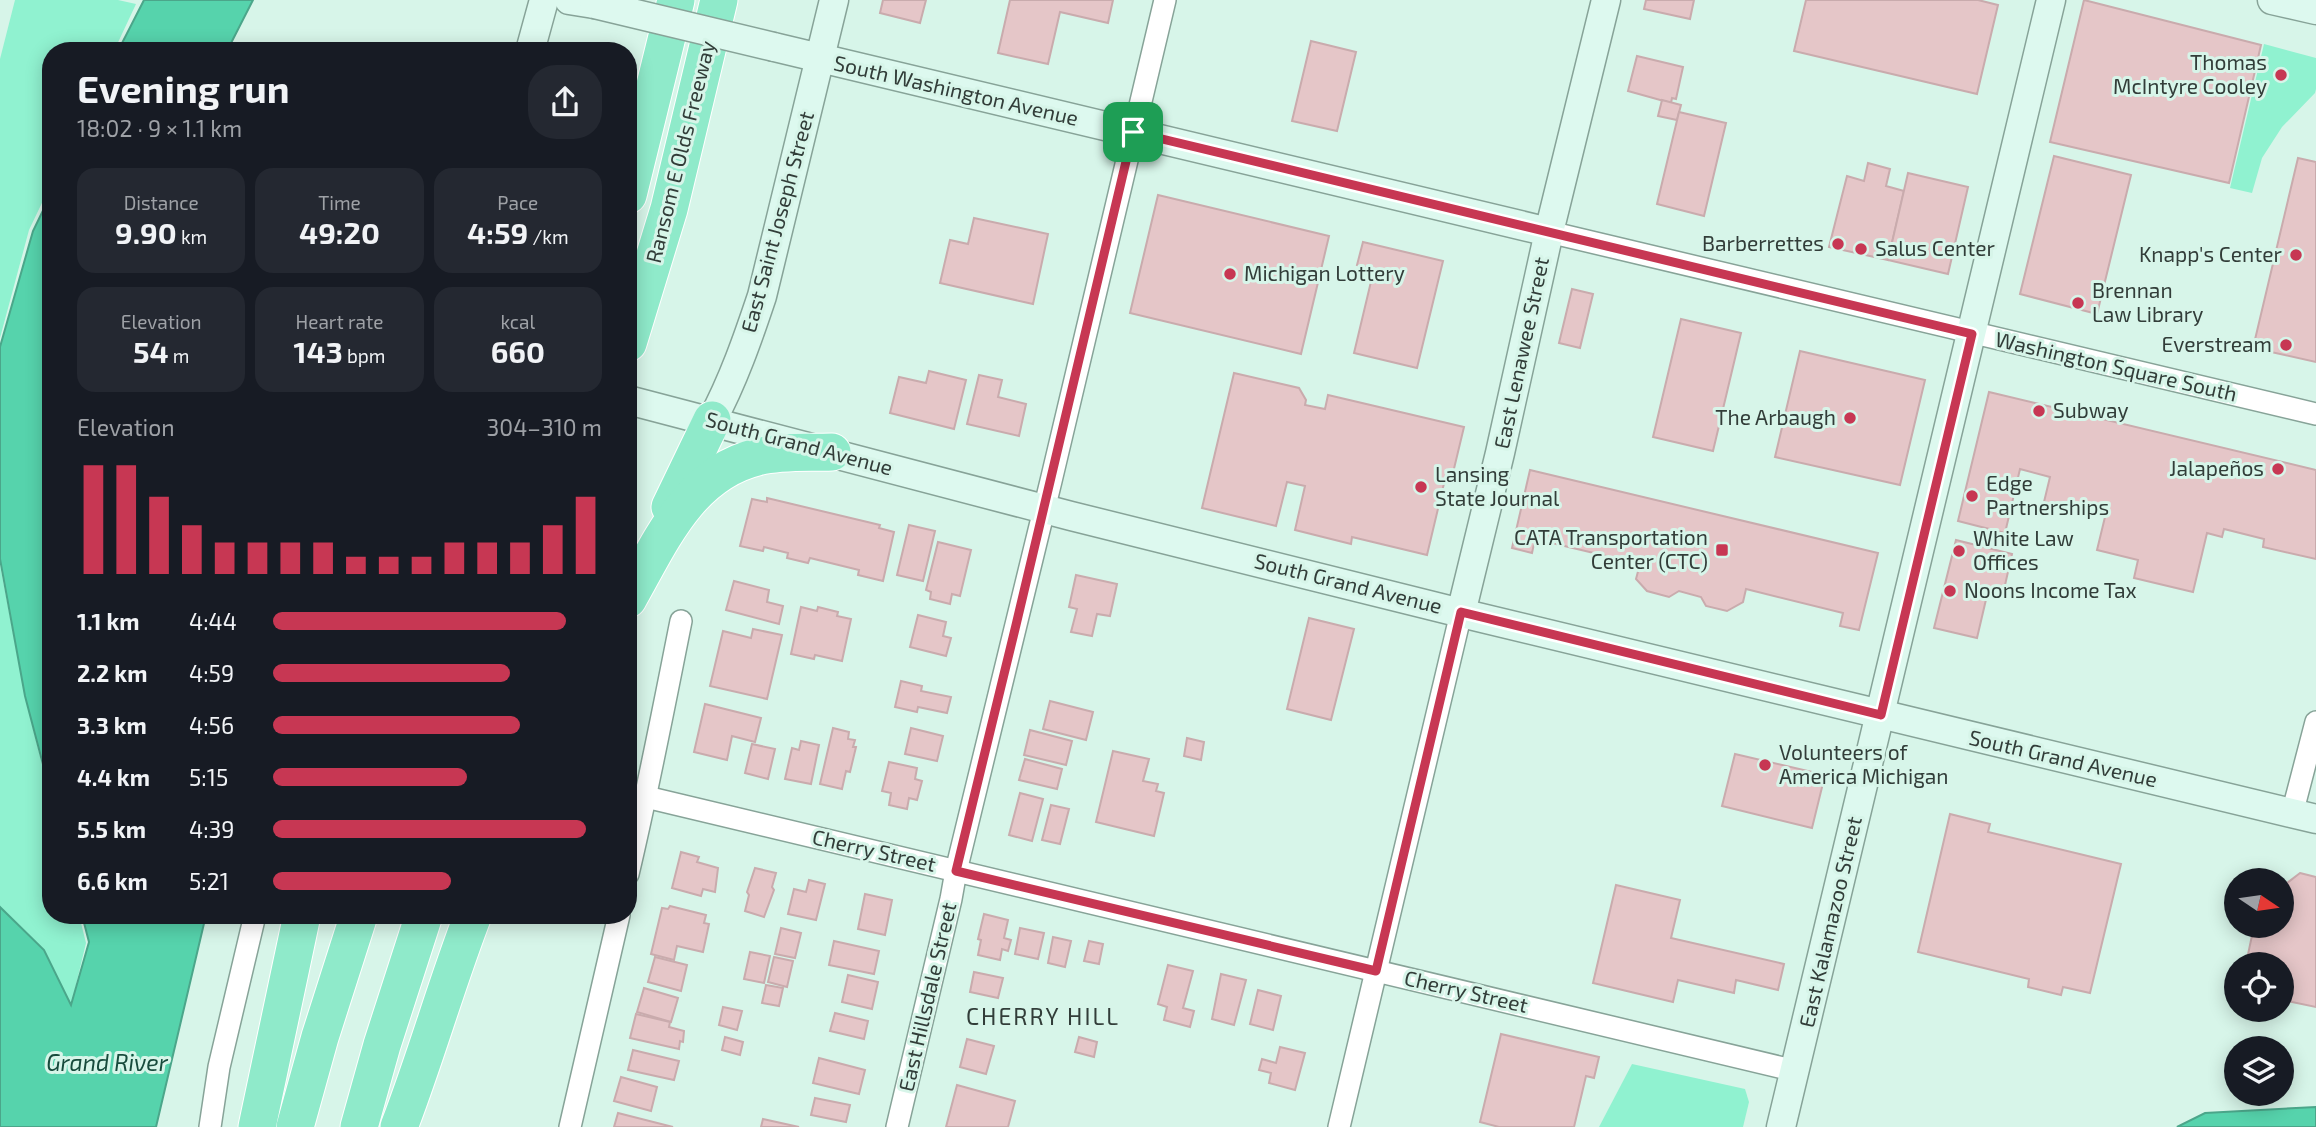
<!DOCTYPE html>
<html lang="en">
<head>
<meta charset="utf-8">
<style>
  body { margin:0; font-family:"Exo 2",sans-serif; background:#242831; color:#f1f3f6; height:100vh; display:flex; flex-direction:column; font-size:26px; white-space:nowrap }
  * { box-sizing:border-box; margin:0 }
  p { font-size:23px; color:#9ea1a6 }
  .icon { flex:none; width:38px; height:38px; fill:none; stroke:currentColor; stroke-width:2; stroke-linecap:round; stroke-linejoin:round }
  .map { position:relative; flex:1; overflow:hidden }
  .drawer { position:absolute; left:42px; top:42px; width:595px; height:882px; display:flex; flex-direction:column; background:#171b24; border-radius:28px; box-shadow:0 4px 18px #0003 }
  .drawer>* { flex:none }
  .needle { width:46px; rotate:103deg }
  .fabs { position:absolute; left:2224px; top:868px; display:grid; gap:14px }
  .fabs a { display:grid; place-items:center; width:70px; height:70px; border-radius:50%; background:#171b24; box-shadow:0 4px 18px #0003; font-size:35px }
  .pin { position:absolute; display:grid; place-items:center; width:60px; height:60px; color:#fff; margin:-30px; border-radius:14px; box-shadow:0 4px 10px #0006 }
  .round { display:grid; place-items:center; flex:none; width:74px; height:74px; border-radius:28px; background:#242831 }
  .summary { display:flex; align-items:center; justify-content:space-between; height:119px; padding:0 35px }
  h1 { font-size:38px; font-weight:700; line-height:52px }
  .metrics { display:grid; grid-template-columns:repeat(3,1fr); gap:10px; height:119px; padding:7px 35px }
  .metrics div { display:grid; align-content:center; border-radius:18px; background:#242831; text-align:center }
  .metrics b { font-size:30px; font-weight:700 }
  .metrics small { font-size:19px; font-weight:400 }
  .metrics p { font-size:19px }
  .chart { height:196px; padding:14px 35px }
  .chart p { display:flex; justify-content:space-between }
  .chart svg { width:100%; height:126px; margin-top:7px; stroke:#c73753; stroke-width:6 }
  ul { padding:0 35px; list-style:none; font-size:23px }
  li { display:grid; grid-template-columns:112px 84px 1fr; align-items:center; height:52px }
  li i { height:18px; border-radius:9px; background:#c73753 }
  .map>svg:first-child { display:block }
  .green { fill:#90f2d0 }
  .water { fill:#56d3ac; stroke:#4ba68a; stroke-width:2 }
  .building { fill:#e5c6c8; stroke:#c9abad; stroke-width:2 }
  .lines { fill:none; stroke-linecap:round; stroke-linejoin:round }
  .street-casing { stroke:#87a398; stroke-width:24 }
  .secondary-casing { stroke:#87a398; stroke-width:31 }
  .highway-casing { stroke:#fff; stroke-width:39 }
  .street { stroke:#fff; stroke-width:21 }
  .secondary { stroke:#ddf9ef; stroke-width:28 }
  .highway { stroke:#8feaca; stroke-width:37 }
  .secondary-bridge-casing { stroke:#87a398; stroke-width:31; stroke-linecap:butt }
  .secondary-bridge { stroke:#ddf9ef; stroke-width:28 }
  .route-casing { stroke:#fff; stroke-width:14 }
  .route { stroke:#c73753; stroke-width:9 }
  .poi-dot { fill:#c73753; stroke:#d7f5e9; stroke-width:2.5 }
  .labels { text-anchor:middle; stroke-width:6; stroke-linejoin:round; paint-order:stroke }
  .poi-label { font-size:21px; fill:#323d39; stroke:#d7f5e9; text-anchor:start }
  .street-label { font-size:21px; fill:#323d39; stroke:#d7f5e9 }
  .neighbourhood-label { font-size:23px; letter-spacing:2px; fill:#323d39; stroke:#d7f5e9 }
  .water-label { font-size:23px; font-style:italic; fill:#174b3c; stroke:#d7f5e9 }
</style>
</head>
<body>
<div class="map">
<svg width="2316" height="1127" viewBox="0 0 2316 1127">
  <rect width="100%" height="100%" fill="#d7f5e9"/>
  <g class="green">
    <polygon points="15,0 118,0 136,4 114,51 51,51 51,184 29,230 0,338 0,59"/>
    <polygon points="2264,44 2316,58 2316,89 2315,93 2282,127 2262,158 2252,193 2230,188"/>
    <polygon points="0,565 25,696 51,801 51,915 79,915 86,943 71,1006 44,950 0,907"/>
    <polygon points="1632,1064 1745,1089 1749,1102 1743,1127 1599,1127"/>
  </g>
  <g class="water">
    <polygon points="144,0 253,0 227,51 118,51"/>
    <polygon points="51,194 51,795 25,696 0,559 0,347 33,231"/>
    <polygon points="0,907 44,950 71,1005 89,942 82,915 206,915 156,1127 0,1127"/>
    <polygon points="2316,1107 2316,1127 2177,1127 2205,1113"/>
  </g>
  <g class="building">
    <polygon points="883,0 926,0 920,23 880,13"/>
    <polygon points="1010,0 1113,0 1108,23 1060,12 1048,64 998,53"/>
    <polygon points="1646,0 1694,0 1690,19 1644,9"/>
    <polygon points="1806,0 1978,0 1998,5 1977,94 1794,51"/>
    <polygon points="2084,0 2261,45 2229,183 2050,142"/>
    <polygon points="1311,41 1356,52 1337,131 1292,121"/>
    <polygon points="1637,56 1683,67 1676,99 1672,98 1671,103 1628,91"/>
    <polygon points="1662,100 1681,105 1677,120 1658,116"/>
    <polygon points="1679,112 1726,123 1704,216 1657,204"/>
    <polygon points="2054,156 2131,175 2097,314 2020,294"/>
    <polygon points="2298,158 2316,162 2316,362 2253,348"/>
    <polygon points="1868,163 1890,169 1886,186 1904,191 1888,260 1829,247 1847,176 1864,181"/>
    <polygon points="1908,173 1968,187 1948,274 1888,260"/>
    <polygon points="1158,195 1329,236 1301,354 1130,313"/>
    <polygon points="974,218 1048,234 1033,304 940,283 950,240 968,244"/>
    <polygon points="1363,242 1443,261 1417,368 1354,353 1374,269 1357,265"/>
    <polygon points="1572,289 1593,294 1580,348 1559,343"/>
    <polygon points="1681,319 1741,333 1713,451 1653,437"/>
    <polygon points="1800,351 1925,380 1900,485 1775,457"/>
    <polygon points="929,371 966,380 954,429 890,413 899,377 926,383"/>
    <polygon points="1234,373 1299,388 1306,400 1305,405 1325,409 1328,395 1464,427 1452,477 1446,475 1427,555 1352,537 1351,544 1295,530 1305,486 1287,482 1276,526 1202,508"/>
    <polygon points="979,375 1002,380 998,397 1026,404 1019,436 967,424"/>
    <polygon points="1989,392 2316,470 2316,559 2263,547 2264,539 2224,529 2222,537 2207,533 2193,592 2134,578 2138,560 2097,550 2105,517 2044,502 2050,477 2020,469 2005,533 1958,521"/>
    <polygon points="1530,470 1878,553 1859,630 1840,626 1843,613 1746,589 1743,602 1727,611 1706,606 1701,597 1679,591 1669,597 1647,591 1636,579 1640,564 1535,539 1532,553 1512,548"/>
    <polygon points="767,498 880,525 879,528 894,532 883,581 858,575 859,570 810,558 808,563 787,558 788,553 764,547 763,551 740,546 752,499 767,502"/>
    <polygon points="909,525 935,531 923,581 897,575"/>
    <polygon points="1956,540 2012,554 2003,594 1988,591 1977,638 1934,628"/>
    <polygon points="938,542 971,550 960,596 952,594 950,604 930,599 931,592 926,590"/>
    <polygon points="1076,575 1117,584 1110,616 1097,614 1092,636 1071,632 1077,609 1069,607"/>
    <polygon points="734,581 769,590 767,602 783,606 779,624 726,610"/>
    <polygon points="801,607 817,611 818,607 838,612 837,616 851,619 842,661 815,655 814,659 791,654"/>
    <polygon points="918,615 946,622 943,636 951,638 946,656 910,647"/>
    <polygon points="1309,618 1354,629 1331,720 1287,709"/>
    <polygon points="753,629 782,635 767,699 710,686 723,631 751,638"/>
    <polygon points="901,681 922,686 921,691 951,697 947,713 918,707 917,712 895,707"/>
    <polygon points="1050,701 1093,712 1086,740 1043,729"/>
    <polygon points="705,704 761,718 755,742 732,736 727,760 694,752"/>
    <polygon points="833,728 849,732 848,739 855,740 853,747 856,747 850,772 846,771 842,789 820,784"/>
    <polygon points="911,728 943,736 937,761 905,754"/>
    <polygon points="1030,730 1072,741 1066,765 1024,755"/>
    <polygon points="1187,738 1204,742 1201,760 1184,756"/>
    <polygon points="801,741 819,745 811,784 785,779 792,748 799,750"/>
    <polygon points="752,744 775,749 768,779 745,773"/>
    <polygon points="1113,751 1149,759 1143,781 1158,784 1156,791 1164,793 1154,836 1096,822"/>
    <polygon points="1735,754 1825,775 1812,828 1722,806"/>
    <polygon points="1025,759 1062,769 1057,789 1019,780"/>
    <polygon points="889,762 917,768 915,779 922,781 917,800 909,798 907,809 889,805 891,793 882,791"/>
    <polygon points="1020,793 1043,799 1032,841 1009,835"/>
    <polygon points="1051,805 1069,809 1060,844 1042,840"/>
    <polygon points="1950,814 1990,824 1988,832 2121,864 2090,993 2063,987 2061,995 2028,987 2029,979 1918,952"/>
    <polygon points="681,852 699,857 697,862 718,868 715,892 703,889 701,896 672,888"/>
    <polygon points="755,868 776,873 772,887 774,890 764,917 745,911 749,895 747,892"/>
    <polygon points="2300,873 2316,877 2316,1007 2282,1000 2282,964 2246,964 2254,926 2282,926 2282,887"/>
    <polygon points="809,880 825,884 816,920 788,914 794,889 806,892"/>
    <polygon points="1616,885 1680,900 1671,938 1784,964 1778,990 1736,980 1734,993 1678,980 1673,1002 1593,983"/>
    <polygon points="865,894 892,900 885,935 858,929"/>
    <polygon points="670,906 706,915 704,923 709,924 703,952 677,946 674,960 651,954 662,908 668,909"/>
    <polygon points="984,914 1008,920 1004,938 1011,940 1008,951 1002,949 1000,960 978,955 981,940 978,939"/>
    <polygon points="781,928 801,933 795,958 775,954"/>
    <polygon points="1020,928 1044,933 1038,959 1015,954"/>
    <polygon points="1053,937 1071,941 1065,967 1048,963"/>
    <polygon points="834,941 879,951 874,974 829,965"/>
    <polygon points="1089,941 1103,944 1099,964 1084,961"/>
    <polygon points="750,952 770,956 764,983 744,979"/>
    <polygon points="655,957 687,965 681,991 648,982"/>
    <polygon points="774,957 793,961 787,987 768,982"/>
    <polygon points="1168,965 1193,971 1183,1008 1194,1011 1190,1027 1164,1020 1167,1007 1158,1004"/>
    <polygon points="974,972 1003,978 998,998 970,992"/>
    <polygon points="1221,974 1246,980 1234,1025 1212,1019"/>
    <polygon points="848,975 878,982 872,1009 842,1002"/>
    <polygon points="766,985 783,988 779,1006 762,1003"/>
    <polygon points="644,988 678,998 671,1022 637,1012"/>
    <polygon points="1258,990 1281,996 1273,1030 1250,1024"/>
    <polygon points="723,1007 742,1011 737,1030 719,1025"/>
    <polygon points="835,1013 868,1021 864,1039 830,1031"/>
    <polygon points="636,1014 670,1022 669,1027 684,1031 683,1042 680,1041 679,1049 630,1038"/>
    <polygon points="1501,1034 1599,1057 1594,1078 1586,1076 1574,1127 1499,1127 1480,1122"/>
    <polygon points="725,1037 743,1042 740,1055 722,1050"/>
    <polygon points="1079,1037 1097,1042 1094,1057 1075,1052"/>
    <polygon points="967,1039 994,1046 986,1074 960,1067"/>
    <polygon points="1280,1047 1305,1053 1295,1090 1269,1083 1271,1073 1259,1070 1262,1059 1276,1063"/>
    <polygon points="633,1050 679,1061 674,1080 628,1070"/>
    <polygon points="819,1058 865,1070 859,1094 813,1083"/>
    <polygon points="621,1077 657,1087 651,1111 614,1101"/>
    <polygon points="957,1085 1015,1101 1008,1127 946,1127"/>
    <polygon points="815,1098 850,1105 846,1122 811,1115"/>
    <polygon points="618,1113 673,1127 614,1127"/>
    <polygon points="763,1119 799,1127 761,1127"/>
  </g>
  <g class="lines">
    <g class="street-casing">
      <g id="street">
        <polyline points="1549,232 2316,414"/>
        <polyline points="646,797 1796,1071"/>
        <polyline points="2292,814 2316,722"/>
        <path d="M628,874C648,790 664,706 681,621"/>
        <polyline points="210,1127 219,1067 255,915"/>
        <polyline points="570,1127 619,915"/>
        <polyline points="897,1127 951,899 956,871 1051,481 1165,0"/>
        <polyline points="1339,1127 1461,613"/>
      </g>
    </g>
    <g class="secondary-casing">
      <g id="secondary">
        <polyline points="569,0 594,4"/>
        <polyline points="2272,0 2316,10"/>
        <polyline points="774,47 1549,232"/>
        <polyline points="530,51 544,0"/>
        <polyline points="628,400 1071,516 1461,613 2316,819"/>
        <path d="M712,420C733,381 748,338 762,296L834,0"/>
        <polyline points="1461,613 1500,453 1549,232 1606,0"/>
        <polyline points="1781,1127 2051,0"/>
      </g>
    </g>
    <g class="highway-casing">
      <g id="highway">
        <polyline points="628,195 676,0"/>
        <polyline points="628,343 669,209 719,0"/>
        <polyline points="670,507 712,420"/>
        <path d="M628,599C660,543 688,474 757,457C781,451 807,453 832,452"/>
        <polyline points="257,1127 302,915"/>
        <polyline points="295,1127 320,1037 359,915"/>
        <polyline points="359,1127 382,1045 424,915"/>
        <path d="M399,1127C426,1057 446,985 473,915"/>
      </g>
    </g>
    <use href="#street" class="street"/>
    <use href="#secondary" class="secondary"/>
    <use href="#highway" class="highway"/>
    <g class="secondary-bridge-casing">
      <polyline id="secondary-bridge" points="594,4 774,47"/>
    </g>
    <use href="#secondary-bridge" class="secondary-bridge"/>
  </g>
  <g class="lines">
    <g class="route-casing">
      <polygon id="route" points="1133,132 1972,334 1881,715 1461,612 1376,971 956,871 1016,625"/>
    </g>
    <use href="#route" class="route"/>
  </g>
  <g class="poi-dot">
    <circle cx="2281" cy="75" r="7"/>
    <circle cx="1838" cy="244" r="7"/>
    <circle cx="1861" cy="249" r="7"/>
    <circle cx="2296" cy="255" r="7"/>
    <circle cx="1230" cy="274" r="7"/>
    <circle cx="2078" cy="303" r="7"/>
    <circle cx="2286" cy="345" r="7"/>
    <circle cx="2039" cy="411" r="7"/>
    <circle cx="1850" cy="418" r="7"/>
    <circle cx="2278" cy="469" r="7"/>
    <circle cx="1421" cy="487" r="7"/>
    <circle cx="1972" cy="496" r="7"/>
    <rect x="1715" y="543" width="14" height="14" rx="3.5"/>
    <circle cx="1959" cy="551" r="7"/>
    <circle cx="1950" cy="591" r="7"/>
    <circle cx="1765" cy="765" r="7"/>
  </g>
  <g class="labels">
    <g class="poi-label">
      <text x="2267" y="70" text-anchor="end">Thomas<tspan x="2267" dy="24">McIntyre Cooley</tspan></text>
      <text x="1824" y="251" text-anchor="end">Barberrettes</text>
      <text x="1875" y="256">Salus Center</text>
      <text x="2282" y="262" text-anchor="end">Knapp's Center</text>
      <text x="1244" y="281">Michigan Lottery</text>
      <text x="2092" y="298">Brennan<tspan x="2092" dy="24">Law Library</tspan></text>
      <text x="2272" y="352" text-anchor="end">Everstream</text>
      <text x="2053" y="418">Subway</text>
      <text x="1836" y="425" text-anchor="end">The Arbaugh</text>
      <text x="2264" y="476" text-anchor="end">Jalapeños</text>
      <text x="1435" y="482">Lansing<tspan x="1435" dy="24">State Journal</tspan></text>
      <text x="1986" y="491">Edge<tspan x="1986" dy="24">Partnerships</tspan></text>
      <text x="1708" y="545" text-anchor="end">CATA Transportation<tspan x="1708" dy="24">Center (CTC)</tspan></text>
      <text x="1973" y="546">White Law<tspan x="1973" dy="24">Offices</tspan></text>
      <text x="1964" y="598">Noons Income Tax</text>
      <text x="1779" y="760">Volunteers of<tspan x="1779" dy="24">America Michigan</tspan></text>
    </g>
    <g class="street-label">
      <text transform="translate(956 91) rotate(13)" y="7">South Washington Avenue</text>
      <text transform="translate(681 152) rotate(-76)" y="7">Ransom E Olds Freeway</text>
      <text transform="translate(778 222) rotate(-75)" y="7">East Saint Joseph Street</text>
      <text transform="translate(1522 353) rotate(-78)" y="7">East Lenawee Street</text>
      <text transform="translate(2116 367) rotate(13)" y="7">Washington Square South</text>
      <text transform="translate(799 444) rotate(15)" y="7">South Grand Avenue</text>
      <text transform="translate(1348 584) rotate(14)" y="7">South Grand Avenue</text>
      <text transform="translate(2063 759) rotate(13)" y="7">South Grand Avenue</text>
      <text transform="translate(874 851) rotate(13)" y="7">Cherry Street</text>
      <text transform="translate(1831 922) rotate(-77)" y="7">East Kalamazoo Street</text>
      <text transform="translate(1466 992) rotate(13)" y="7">Cherry Street</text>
      <text transform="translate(928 997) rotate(-77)" y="7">East Hillsdale Street</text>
    </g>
    <g class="neighbourhood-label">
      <text x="1043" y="1025">CHERRY HILL</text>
    </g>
    <g class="water-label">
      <text x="107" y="1071">Grand River</text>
    </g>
  </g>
</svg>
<div class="fabs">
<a><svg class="needle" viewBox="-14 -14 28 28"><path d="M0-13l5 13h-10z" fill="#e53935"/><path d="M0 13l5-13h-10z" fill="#9ea1a6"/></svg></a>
<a><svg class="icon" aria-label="locate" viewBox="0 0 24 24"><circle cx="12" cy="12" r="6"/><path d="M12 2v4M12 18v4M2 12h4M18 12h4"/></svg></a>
<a><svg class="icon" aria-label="layers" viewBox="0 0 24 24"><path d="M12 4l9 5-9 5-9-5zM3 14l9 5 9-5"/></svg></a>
</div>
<div class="pin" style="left:1133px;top:132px;background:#1e9e55"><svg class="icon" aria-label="arrive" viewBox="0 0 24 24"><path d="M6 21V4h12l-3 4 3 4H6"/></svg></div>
<section class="drawer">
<div class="summary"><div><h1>Evening run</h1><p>18:02 · 9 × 1.1 km</p></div><a class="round"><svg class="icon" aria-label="share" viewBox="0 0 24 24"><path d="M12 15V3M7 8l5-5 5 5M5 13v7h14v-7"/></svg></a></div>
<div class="metrics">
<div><p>Distance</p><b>9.90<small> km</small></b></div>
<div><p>Time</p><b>49:20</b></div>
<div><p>Pace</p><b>4:59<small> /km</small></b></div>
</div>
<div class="metrics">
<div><p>Elevation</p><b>54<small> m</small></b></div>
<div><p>Heart rate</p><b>143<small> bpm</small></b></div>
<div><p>kcal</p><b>660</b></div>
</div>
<div class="chart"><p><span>Elevation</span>304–310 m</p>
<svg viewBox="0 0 160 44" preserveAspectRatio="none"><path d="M5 44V6M15 44V6M25 44V17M35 44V27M45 44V33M55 44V33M65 44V33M75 44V33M85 44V38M95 44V38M105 44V38M115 44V33M125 44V33M135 44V33M145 44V27M155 44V17"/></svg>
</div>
<ul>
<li><b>1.1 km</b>4:44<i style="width:89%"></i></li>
<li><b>2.2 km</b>4:59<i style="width:72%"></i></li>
<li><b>3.3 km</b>4:56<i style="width:75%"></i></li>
<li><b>4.4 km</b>5:15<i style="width:59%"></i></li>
<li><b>5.5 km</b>4:39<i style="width:95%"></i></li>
<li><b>6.6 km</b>5:21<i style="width:54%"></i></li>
</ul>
</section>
</div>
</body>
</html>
